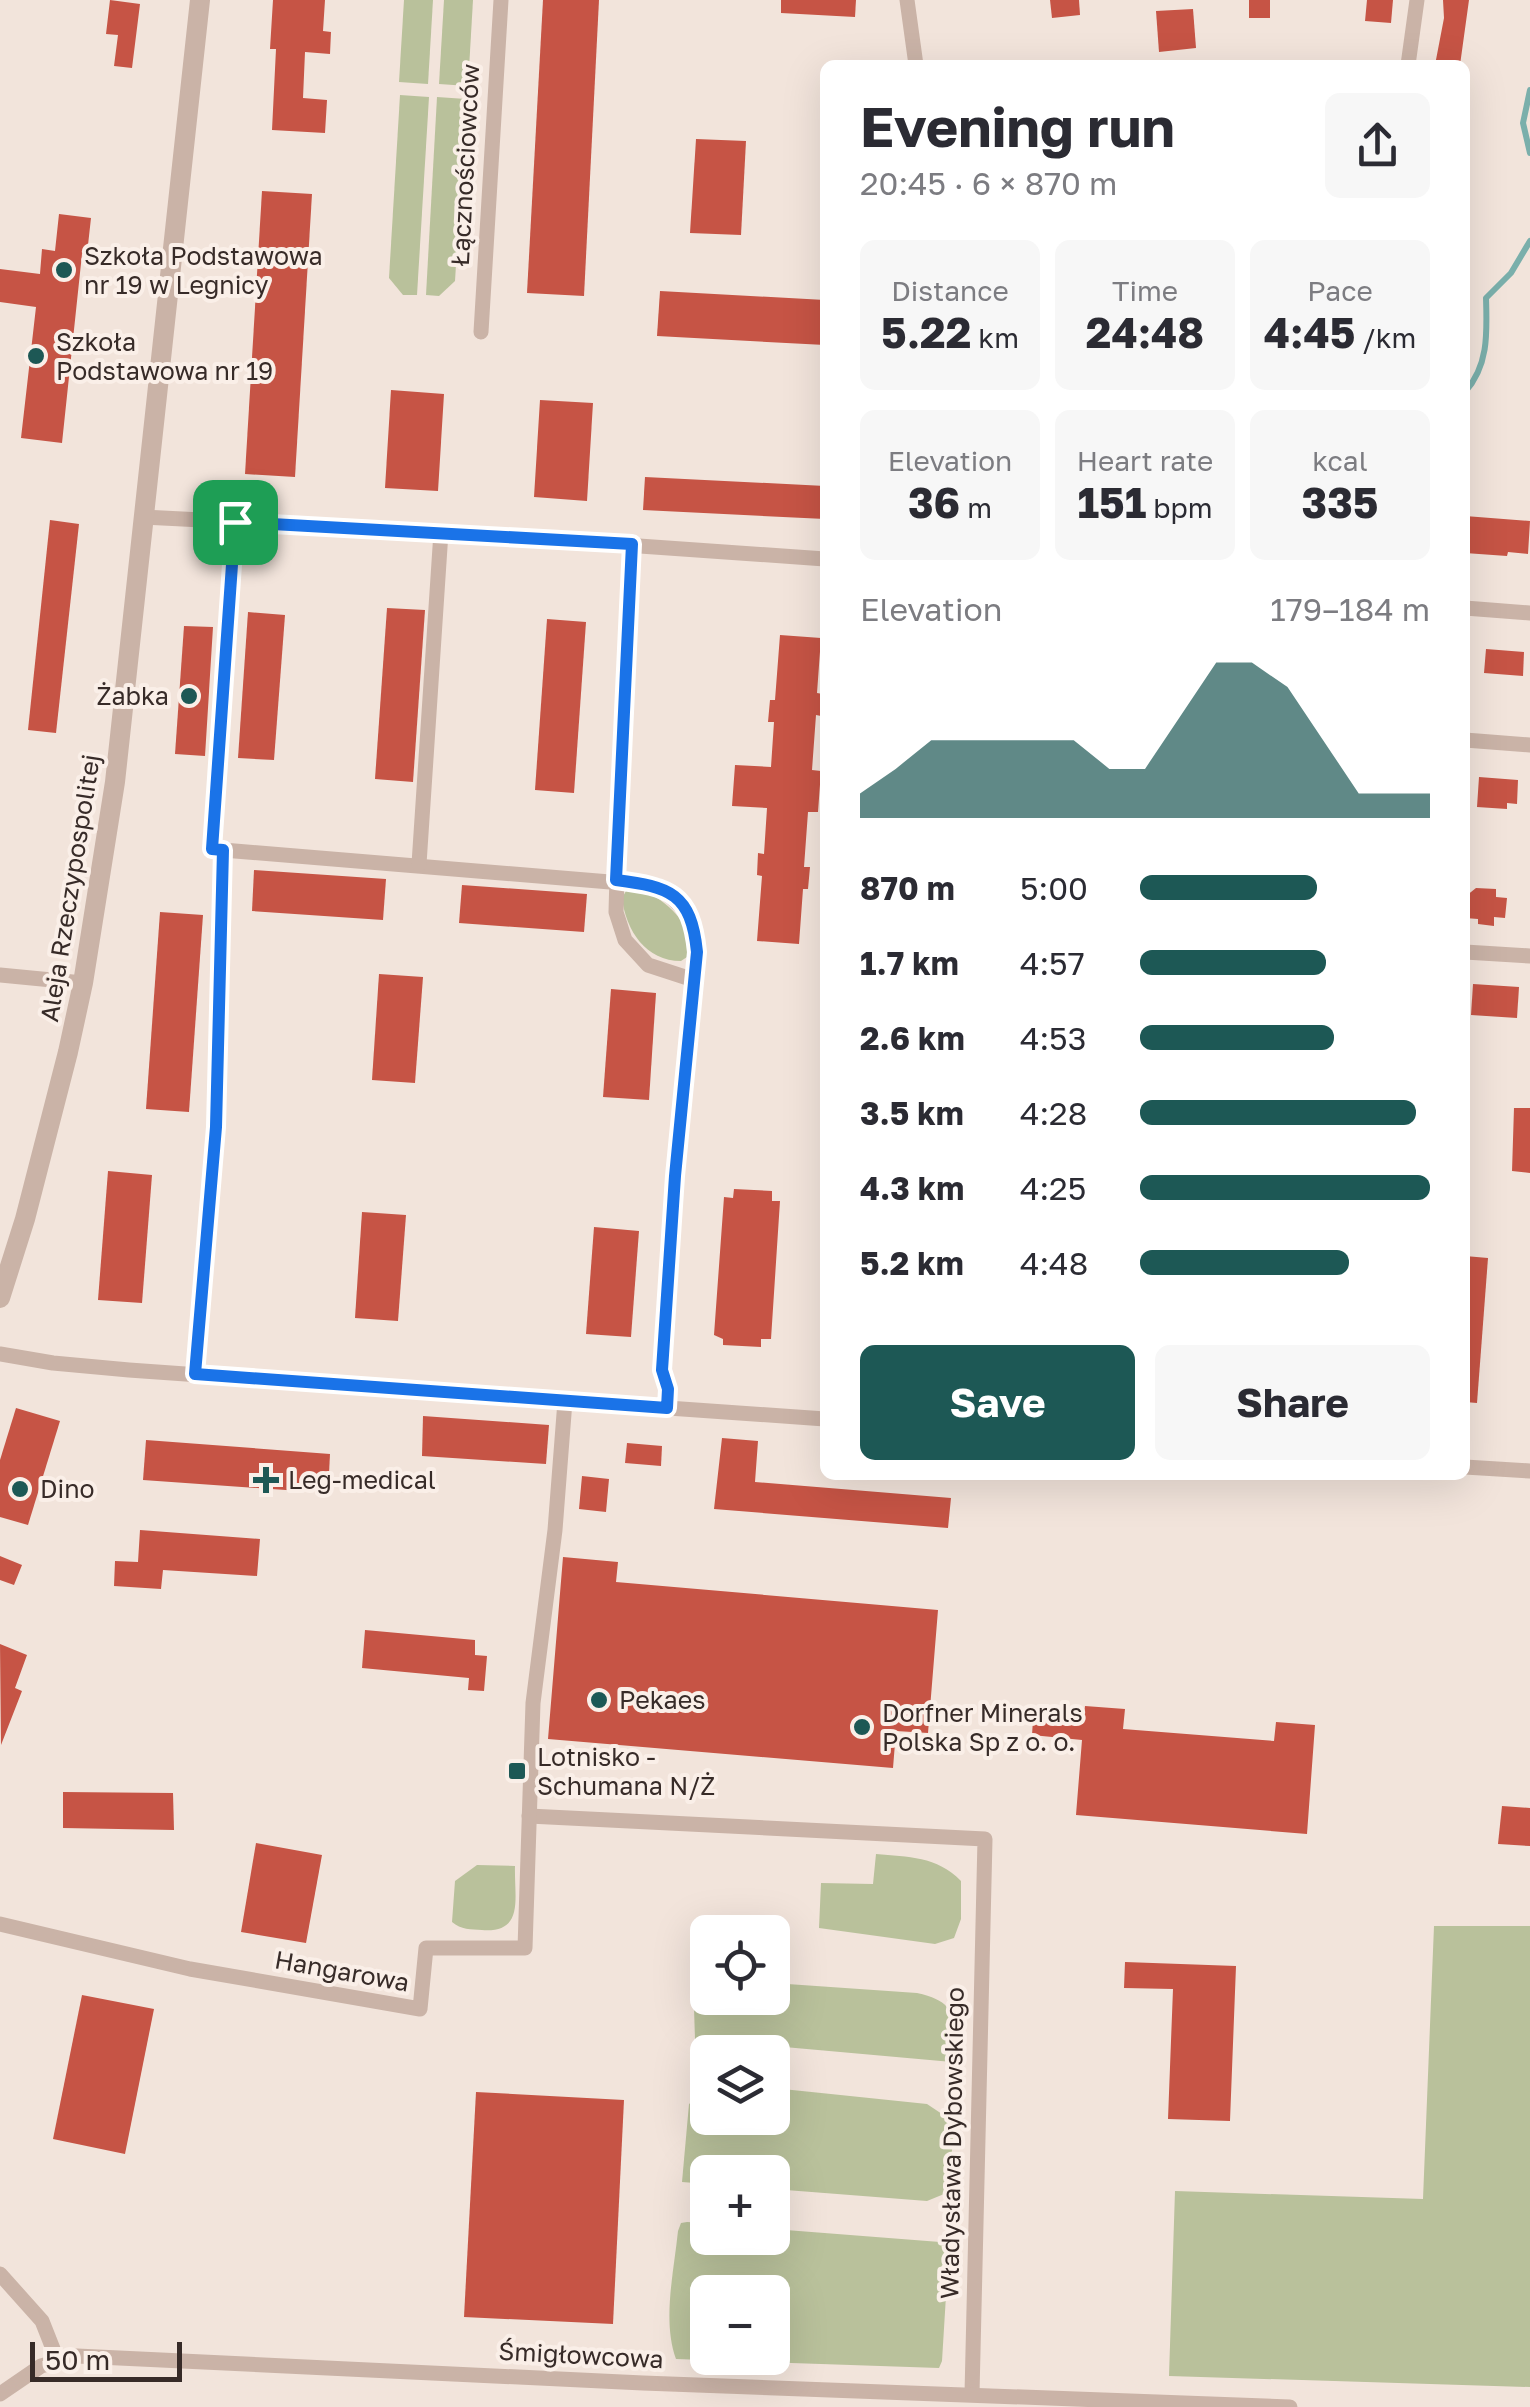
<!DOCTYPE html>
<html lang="en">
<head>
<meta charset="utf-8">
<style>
  body { margin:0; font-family:"Golos Text",sans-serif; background:#f7f7f7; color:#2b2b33; height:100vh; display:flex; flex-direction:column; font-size:38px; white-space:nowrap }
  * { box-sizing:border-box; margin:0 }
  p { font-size:32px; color:#7c7c81 }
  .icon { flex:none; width:55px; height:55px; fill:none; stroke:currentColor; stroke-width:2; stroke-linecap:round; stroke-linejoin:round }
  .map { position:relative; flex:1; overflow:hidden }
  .panel { position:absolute; left:820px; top:60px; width:650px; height:1420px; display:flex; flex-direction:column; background:#fff; border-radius:15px; box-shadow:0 10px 40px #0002 }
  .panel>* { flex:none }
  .controls { position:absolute; left:690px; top:1915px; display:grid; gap:20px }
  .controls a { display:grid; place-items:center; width:100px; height:100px; border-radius:15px; background:#fff; box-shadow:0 10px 40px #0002; font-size:50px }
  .scale { position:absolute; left:30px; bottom:25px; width:152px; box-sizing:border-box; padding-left:10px; border:5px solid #372b28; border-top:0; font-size:28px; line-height:35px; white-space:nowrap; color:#372b28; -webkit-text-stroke:8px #faefe8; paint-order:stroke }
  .pin { position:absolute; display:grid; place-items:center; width:85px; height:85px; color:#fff; margin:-42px; border-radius:20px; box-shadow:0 5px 15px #0006 }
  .round { display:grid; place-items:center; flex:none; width:105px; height:105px; border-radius:15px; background:#f7f7f7 }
  .overview { display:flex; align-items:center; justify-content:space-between; height:170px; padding:0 40px }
  h1 { font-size:55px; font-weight:700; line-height:75px }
  .stats { display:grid; grid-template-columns:repeat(3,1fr); gap:15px; height:170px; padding:10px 40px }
  .stats div { display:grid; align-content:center; border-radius:15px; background:#f7f7f7; text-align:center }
  .stats b { font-size:42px; font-weight:700 }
  .stats small { font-size:28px; font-weight:400 }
  .stats p { font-size:28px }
  .chart { height:280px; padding:20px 40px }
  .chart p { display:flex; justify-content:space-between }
  .chart svg { width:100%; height:180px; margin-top:10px; fill:#1d5855; opacity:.7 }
  .action { display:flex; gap:20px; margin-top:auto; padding:20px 40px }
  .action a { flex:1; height:115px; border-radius:15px; background:#1d5855; color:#fff; font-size:40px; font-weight:700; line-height:115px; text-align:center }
  .action a+a { background:#f7f7f7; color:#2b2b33 }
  ul { padding:0 40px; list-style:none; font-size:32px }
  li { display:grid; grid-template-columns:160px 120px 1fr; align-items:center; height:75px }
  li i { height:25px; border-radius:12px; background:#1d5855 }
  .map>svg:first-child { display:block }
  .green { fill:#b9c19b; fill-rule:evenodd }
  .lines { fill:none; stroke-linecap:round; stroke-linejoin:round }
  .stream { stroke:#7aafab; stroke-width:6 }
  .building { fill:#c65445 }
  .minor { stroke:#cab3a7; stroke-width:15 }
  .tertiary { stroke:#cab3a7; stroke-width:20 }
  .route-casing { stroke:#fff; stroke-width:20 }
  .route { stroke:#1a73e8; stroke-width:12 }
  .poi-dot { fill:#1d5855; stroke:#faefe8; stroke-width:4 }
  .labels { text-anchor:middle; stroke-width:8; stroke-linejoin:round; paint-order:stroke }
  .street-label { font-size:25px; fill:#372b28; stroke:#faefe8 }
  .poi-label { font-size:25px; fill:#372b28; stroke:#faefe8; text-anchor:start }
</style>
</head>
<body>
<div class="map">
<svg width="1530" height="2407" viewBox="0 0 1530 2407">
  <rect width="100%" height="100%" fill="#f2e4db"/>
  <g class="green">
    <polygon points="404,0 433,0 428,84 399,82"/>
    <polygon points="444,0 473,0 468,86 439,84"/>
    <polygon points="400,95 429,97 417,295 403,295 389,278"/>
    <polygon points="437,97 466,99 455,281 439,296 426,295"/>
    <path d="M640,889C666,900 697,925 687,957L681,961C646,961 626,931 622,898L626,891Z"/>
    <path d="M876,1854C908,1857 937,1856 961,1881V1919L954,1938L935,1944L819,1928L821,1883L873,1884Z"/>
    <path d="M477,1865L515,1866C514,1898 525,1933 482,1930C471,1929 461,1930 452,1922L455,1881Z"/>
    <polygon points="1434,1926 1530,1926 1530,2387 1169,2376 1175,2191 1423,2199"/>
    <path d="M773,1983L917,1993C963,2003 952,2022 952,2062L695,2039L694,2008L707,1995L772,1998Z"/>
    <polygon points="773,2088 927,2104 954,2122 949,2192 927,2201 773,2189 772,2172 708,2172 707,2184 682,2182 689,2104 707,2090 708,2118 772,2118"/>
    <path d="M687,2222L707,2223L708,2238H772L773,2229L940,2242L947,2248L948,2263L942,2361L939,2368L676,2359C662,2321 674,2271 678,2231L681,2223ZM708,2292H772V2358H708Z"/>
  </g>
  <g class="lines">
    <g class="stream">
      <polyline points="1530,90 1523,123 1530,153"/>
      <path d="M1465,392C1489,365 1487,332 1486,298L1511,273L1530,241"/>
    </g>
  </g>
  <g class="building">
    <polygon points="110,0 140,4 132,68 114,66 118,35 106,34"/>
    <polygon points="273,0 325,0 323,31 331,32 330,54 305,52 303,98 327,100 325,133 272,130 276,49 270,49"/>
    <polygon points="543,0 599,0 584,296 527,293"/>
    <polygon points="781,0 856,0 855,17 781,13"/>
    <polygon points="1050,0 1079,0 1080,15 1052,18"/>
    <rect x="1249" y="0" width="21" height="18"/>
    <polygon points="1367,0 1393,0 1391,23 1365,21"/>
    <polygon points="1443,0 1469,0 1460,65 1435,65 1444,18"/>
    <polygon points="1193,9 1196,48 1159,52 1156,11"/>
    <polygon points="696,139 746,141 741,235 690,233"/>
    <polygon points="262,191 312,194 295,477 245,474"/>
    <polygon points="59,214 91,218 87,254 82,254 62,443 21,438 36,307 0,302 0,269 40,274 42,249 55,251"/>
    <polygon points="660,291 825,300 825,345 657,336"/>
    <polygon points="391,390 444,394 438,491 385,488"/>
    <polygon points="540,400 593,403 587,501 534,497"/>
    <polygon points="645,477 825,486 825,519 643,510"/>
    <polygon points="1465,516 1530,521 1528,554 1508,552 1507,556 1465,553"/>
    <polygon points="50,520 79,524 56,733 28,730"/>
    <polygon points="387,608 425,610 413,782 375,779"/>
    <polygon points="248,612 285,615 274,760 238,758"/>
    <polygon points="547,619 586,622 574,793 535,790"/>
    <polygon points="184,626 213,627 205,756 175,754"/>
    <polygon points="780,635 821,638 817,693 823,694 821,716 816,715 812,770 821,771 818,812 808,812 804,867 810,867 808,889 803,889 799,944 757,941 762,876 757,875 758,853 764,854 767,808 732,806 735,765 771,767 774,722 768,722 770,700 775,700"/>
    <polygon points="1486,649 1524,652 1523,676 1484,673"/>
    <polygon points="1479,777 1518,780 1517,804 1507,803 1507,809 1477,807"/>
    <polygon points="254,870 386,879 383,920 252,911"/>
    <polygon points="462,885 587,894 584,932 459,923"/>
    <polygon points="1476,888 1496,889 1496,897 1507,898 1505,918 1494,917 1494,926 1478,924 1478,919 1465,918 1466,896"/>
    <polygon points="160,912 203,915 189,1112 146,1109"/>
    <polygon points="379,974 423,977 415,1083 372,1080"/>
    <polygon points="1473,984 1519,987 1517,1018 1471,1015"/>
    <polygon points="611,989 656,993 649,1100 603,1097"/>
    <polygon points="1514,1108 1530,1108 1530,1173 1512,1171"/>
    <polygon points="108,1171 152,1175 142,1303 98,1300"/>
    <polygon points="734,1189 772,1191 772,1201 780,1201 771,1339 761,1339 761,1347 723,1345 723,1339 714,1335 724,1197 733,1198"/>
    <polygon points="362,1212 406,1215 398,1321 355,1318"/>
    <polygon points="594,1227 639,1231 631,1337 586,1334"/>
    <polygon points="1465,1256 1488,1258 1477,1403 1465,1402"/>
    <polygon points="16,1408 60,1421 28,1525 0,1517 0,1460"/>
    <polygon points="423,1416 549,1425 546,1464 422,1456"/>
    <polygon points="722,1438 758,1441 755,1482 951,1498 948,1528 714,1509"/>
    <polygon points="146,1440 330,1454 328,1493 143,1480"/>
    <polygon points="627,1443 662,1446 661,1466 625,1463"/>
    <polygon points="582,1476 609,1479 606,1512 579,1509"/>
    <polygon points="140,1530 260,1539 257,1576 163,1570 161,1589 114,1586 115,1561 138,1562"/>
    <polygon points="0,1556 22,1565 14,1585 0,1580"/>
    <polygon points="563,1557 618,1562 616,1582 938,1610 928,1733 896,1731 893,1768 548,1739"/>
    <polygon points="365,1630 475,1640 475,1655 487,1656 484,1691 468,1690 469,1678 362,1668"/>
    <polygon points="0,1644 27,1655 15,1688 22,1691 1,1745"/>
    <polygon points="1085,1706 1125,1709 1123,1729 1274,1741 1276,1722 1315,1725 1307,1834 1076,1815 1082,1740 1032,1735 1033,1720 1083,1724"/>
    <polygon points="63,1792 173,1793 174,1830 63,1828"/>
    <polygon points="1502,1806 1530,1808 1530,1846 1498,1844"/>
    <polygon points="256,1843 322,1855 306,1943 241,1932"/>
    <polygon points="1125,1962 1236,1966 1230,2121 1168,2119 1173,1989 1124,1988"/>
    <polygon points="82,1995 154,2009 125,2154 53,2139"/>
    <polygon points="476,2092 624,2100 613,2324 464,2317"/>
  </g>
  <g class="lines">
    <g class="minor">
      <polyline points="907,0 916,65"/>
      <polyline points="1408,65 1417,0"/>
      <polyline points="481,332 501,0"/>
      <polyline points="143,517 441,532 825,559"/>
      <polyline points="632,544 621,736 616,912 625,940 648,965 694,980"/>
      <polyline points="1465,608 1530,613"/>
      <polyline points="1465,740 1530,745"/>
      <path d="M223,850L658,886C687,909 693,916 697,953L675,1176L661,1370L668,1389L667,1408"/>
      <polyline points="419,864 441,532"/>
      <polyline points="1465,952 1530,956"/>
      <polyline points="0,975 83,983"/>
      <polyline points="0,1354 53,1363 129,1370 825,1419"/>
      <polyline points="195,1374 216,1127 223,850 212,849 235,522"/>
      <polyline points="1465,1467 1530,1471"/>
      <polyline points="529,1816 985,1839 972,2394"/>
      <polyline points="0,1924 190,1969 420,2009 426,1948 525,1948 533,1703 555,1530 565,1401"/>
      <polyline points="0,2274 42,2321 57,2359"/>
      <polyline points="0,2394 41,2366 77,2356 643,2383 1290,2407"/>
    </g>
    <polyline class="tertiary" points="0,1298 25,1219 68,1052 83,983 115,782 200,0"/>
  </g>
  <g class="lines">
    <g class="route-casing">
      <path id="route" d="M235,522L632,544L616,880C670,887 691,893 697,952L675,1176L662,1370L668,1389L667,1408L195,1374L216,1127L223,850L212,849Z"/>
    </g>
    <use href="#route" class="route"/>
  </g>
  <g class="poi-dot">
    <circle cx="64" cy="270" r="10"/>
    <circle cx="36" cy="356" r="10"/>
    <circle cx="189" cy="696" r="10"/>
    <path d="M261 1465h10v10h10v10h-10v10h-10v-10h-10v-10h10z"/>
    <circle cx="20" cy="1489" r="10"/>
    <circle cx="599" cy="1700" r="10"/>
    <circle cx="862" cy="1727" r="10"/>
    <rect x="507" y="1761" width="20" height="20" rx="5"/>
  </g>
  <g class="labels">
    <g class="street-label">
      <text transform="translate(465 165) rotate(-87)" y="9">Łącznościowców</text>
      <text transform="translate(70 888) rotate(-81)" y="9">Aleja Rzeczypospolitej</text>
      <text transform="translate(342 1971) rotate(10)" y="9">Hangarowa</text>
      <text transform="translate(952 2143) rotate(-89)" y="9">Władysława Dybowskiego</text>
      <text transform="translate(581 2355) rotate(3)" y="9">Śmigłowcowa</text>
    </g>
    <g class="poi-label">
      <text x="84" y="265">Szkoła Podstawowa<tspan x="84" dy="29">nr 19 w Legnicy</tspan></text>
      <text x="56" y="351">Szkoła<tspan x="56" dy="29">Podstawowa nr 19</tspan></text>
      <text x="169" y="705" text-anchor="end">Żabka</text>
      <text x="288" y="1489">Leg-medical</text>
      <text x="40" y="1498">Dino</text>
      <text x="619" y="1709">Pekaes</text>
      <text x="882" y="1722">Dorfner Minerals<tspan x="882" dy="29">Polska Sp z o. o.</tspan></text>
      <text x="537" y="1766">Lotnisko -<tspan x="537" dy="29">Schumana N/Ż</tspan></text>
    </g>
  </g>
</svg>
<div class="controls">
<a><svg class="icon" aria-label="locate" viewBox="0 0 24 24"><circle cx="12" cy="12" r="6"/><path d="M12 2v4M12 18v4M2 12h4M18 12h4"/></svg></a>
<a><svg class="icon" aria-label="layers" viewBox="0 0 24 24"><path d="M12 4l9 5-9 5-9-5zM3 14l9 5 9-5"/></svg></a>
<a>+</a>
<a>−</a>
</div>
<div class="scale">50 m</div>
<div class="pin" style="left:235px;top:522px;background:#1e9e55"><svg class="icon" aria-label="arrive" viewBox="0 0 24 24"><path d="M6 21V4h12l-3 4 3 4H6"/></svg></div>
<section class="panel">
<div class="overview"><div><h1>Evening run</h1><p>20:45 · 6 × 870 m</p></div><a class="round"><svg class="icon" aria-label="share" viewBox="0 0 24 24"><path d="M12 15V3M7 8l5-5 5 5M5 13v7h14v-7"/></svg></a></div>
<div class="stats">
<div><p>Distance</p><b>5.22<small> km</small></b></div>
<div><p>Time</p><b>24:48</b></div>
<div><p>Pace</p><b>4:45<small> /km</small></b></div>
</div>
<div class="stats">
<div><p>Elevation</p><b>36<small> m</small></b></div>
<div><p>Heart rate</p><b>151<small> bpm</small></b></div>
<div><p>kcal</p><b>335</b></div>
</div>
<div class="chart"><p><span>Elevation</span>179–184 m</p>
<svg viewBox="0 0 160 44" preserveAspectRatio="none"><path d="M0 44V38L10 32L20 25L30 25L40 25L50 25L60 25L70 32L80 32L90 19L100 6L110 6L120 12L130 25L140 38L150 38L160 38V44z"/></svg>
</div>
<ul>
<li><b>870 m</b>5:00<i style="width:61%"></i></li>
<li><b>1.7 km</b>4:57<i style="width:64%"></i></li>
<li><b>2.6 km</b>4:53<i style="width:67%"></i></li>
<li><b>3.5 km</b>4:28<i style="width:95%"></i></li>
<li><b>4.3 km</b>4:25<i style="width:100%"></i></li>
<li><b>5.2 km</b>4:48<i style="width:72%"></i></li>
</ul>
<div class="action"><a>Save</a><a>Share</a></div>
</section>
</div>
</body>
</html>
